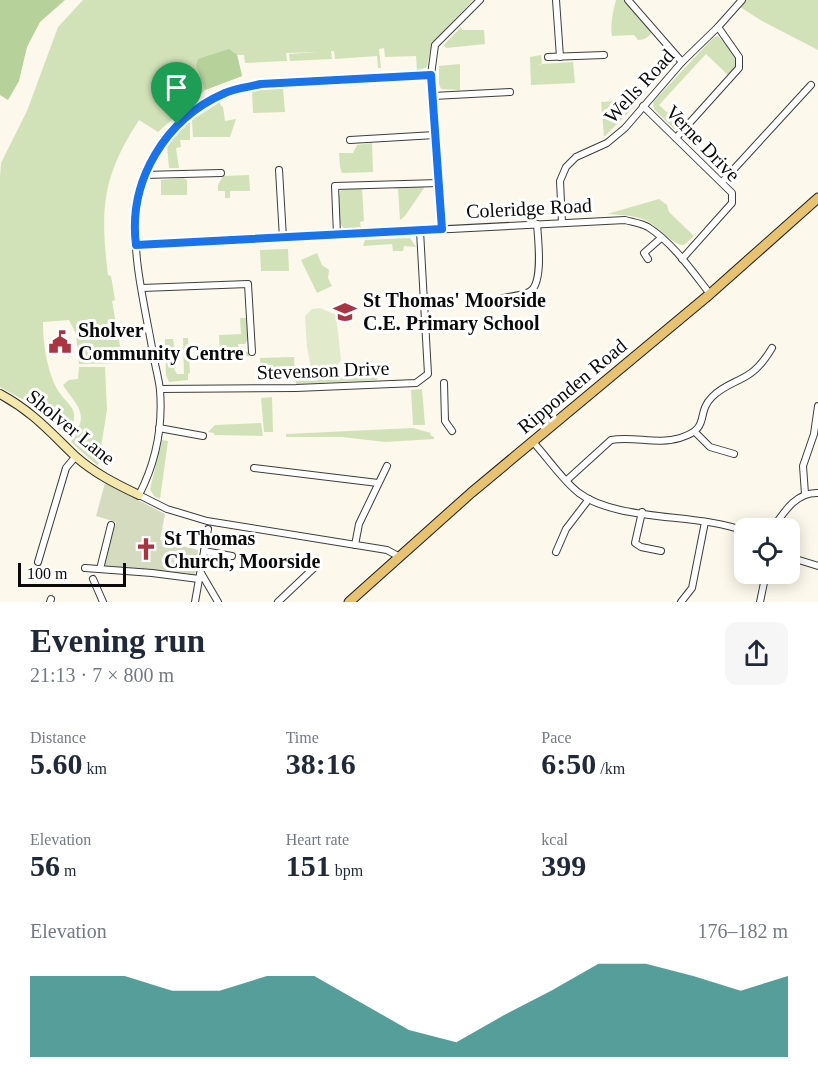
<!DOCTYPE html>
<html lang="en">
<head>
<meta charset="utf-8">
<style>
  body { margin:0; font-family:Georgia,serif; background:#f6f6f7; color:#1f2937; height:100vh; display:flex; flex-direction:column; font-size:22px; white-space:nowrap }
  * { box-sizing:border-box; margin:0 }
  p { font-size:20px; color:#747a83 }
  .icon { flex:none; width:33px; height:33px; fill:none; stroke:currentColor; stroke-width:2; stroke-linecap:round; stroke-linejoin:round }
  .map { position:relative; height:602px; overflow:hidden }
  .side { display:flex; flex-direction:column; background:#fff; flex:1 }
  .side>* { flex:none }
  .fabs { position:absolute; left:734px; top:518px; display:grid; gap:12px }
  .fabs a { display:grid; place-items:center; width:66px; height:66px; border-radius:12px; background:#fff; box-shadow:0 3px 15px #0003; font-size:30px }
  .scale { position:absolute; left:18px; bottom:15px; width:108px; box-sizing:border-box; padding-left:6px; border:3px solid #0a0a0a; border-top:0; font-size:16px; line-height:21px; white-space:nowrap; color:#0a0a0a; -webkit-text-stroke:4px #fff; paint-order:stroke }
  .pin { position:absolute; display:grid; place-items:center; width:51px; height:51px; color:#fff; margin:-62px -26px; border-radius:50% 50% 50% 0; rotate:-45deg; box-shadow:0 0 6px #0007 }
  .pin .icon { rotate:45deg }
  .round { display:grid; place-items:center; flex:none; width:63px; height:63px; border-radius:12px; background:#f6f6f7 }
  .summary { display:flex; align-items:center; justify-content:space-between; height:102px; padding:0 30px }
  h1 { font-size:33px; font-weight:700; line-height:45px }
  .figures { display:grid; grid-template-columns:repeat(3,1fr); gap:9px; height:102px; padding:6px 30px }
  .figures div { display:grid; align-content:center }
  .figures b { font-size:30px; font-weight:700 }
  .figures small { font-size:16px; font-weight:400 }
  .figures p { font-size:16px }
  .chart { height:168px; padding:12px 30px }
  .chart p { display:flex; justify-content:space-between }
  .chart svg { width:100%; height:108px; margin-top:6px; fill:#0f766e; opacity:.7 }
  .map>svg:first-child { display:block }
  .green { fill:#d1e2b9 }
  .forest { fill:#b6d19a }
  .cemetery { fill:#d4dbbf }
  .pitch { fill:#e1eaca }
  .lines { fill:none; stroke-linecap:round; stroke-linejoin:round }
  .street-casing { stroke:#3d3d3d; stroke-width:8 }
  .secondary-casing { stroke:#2c2c2c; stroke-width:10 }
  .primary-casing { stroke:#1b1b1b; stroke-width:11 }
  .street { stroke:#fff; stroke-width:6 }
  .secondary { stroke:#f5e8ad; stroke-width:8 }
  .primary { stroke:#e7c270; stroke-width:9 }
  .route-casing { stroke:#fff; stroke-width:12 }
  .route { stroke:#1a73e8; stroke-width:8 }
  .labels { text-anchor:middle; stroke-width:6; stroke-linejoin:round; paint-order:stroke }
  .street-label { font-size:20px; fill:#0a0a0a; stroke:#fff }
  .poi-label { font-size:20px; font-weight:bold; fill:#0a0a0a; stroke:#fff; text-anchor:start }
</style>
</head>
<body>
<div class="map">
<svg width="818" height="602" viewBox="0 0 818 602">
  <rect width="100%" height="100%" fill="#fcf8eb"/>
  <g class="green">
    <path d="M83,0H473L438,37L430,51L427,67L417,71L416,56L385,57L384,48L379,49L381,68H378L377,56L335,59L334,51H331L332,59L290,61L289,54L317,52L286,53L287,61L245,63L244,55H237L242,76L205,90L158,132L139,120C102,177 100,209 108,275L111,276L115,300L112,301L123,363L79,364L76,334L69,320L43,322C43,343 46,363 54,383C65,408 85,405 67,436L31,404L0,387V178L1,163L27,111L58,27Z"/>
    <path d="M616,0H623L652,31C649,37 645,40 638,40L634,35L612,36C610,25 613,11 616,0Z"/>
    <polygon points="746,0 818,0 818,50 762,21 740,7"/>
    <polygon points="461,27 462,30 484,30 485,44 446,48 444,45"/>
    <polygon points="718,36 735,55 735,67 729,76 706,54 659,105 681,125 674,129 654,109 653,102 713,38"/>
    <polygon points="541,55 542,63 538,66 542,64 573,62 575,83 531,85 530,57"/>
    <polygon points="460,64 460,90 441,89 439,84 439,66"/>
    <polygon points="283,88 285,112 253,113 252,91"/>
    <polygon points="630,100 635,106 604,137 601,102"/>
    <polygon points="220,102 221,106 223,107 225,121 236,119 230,137 193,137 192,120"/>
    <polygon points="190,122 190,140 180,140 181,147 176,148 179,168 169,168 167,146 175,135"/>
    <polygon points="372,143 373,172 342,173 340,167 339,153 353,153 357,145"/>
    <polygon points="249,175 250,191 230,191 230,198 225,198 225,191 218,191 218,185 223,176"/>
    <polygon points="183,178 187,180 187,195 161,195 161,180"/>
    <polygon points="426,185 405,216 400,220 398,189 392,188 394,186"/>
    <path d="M362,188L364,221L360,222L361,229H345C335,222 337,200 341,190Z"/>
    <path d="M659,199L667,205L669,212L694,236L684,245C673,246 657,225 645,220C633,215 620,215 607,214Z"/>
    <polygon points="410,238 416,247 404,246 403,251 393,251 392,244 363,246 365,240"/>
    <polygon points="288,249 289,271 261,271 260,250"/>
    <polygon points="317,253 322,265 329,270 328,278 332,286 317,293 301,260"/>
    <polygon points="240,318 246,318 248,339 245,344 238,344 239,351 248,352 249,356 220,358 219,335 241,334"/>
    <polygon points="183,338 188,338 190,373 188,374 188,380 169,382 166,375 165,339 173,339 175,353 174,354 176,367 174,369 177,374 184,374"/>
    <polygon points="294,357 295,379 261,380 260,358"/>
    <path d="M79,367H105L107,410L98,466L71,442C74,436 78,430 80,424C85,409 70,397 63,385L69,380L78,379Z"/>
    <polygon points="378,375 377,380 296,384 296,379"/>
    <polygon points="422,389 425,425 413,425 411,390"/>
    <polygon points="272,397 273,432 264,432 261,398"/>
    <polygon points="261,423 263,436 214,435 214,433 208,432 215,425"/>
    <polygon points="413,428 431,433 430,435 434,437 434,439 385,442 342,437 286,437 286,434"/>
    <polygon points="162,440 168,441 160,499 154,496 150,489"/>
  </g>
  <g class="forest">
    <polygon points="0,0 65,0 40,22 27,47 19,81 8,100 0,95"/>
    <polygon points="229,49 237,55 242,76 205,90 196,65 198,59"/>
  </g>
  <polygon class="cemetery" points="105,483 165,514 160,540 198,550 195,576 104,566 116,522 96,516"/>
  <path class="pitch" d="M320,308L336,315L341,360C334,373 324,372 311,368L307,347L305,316L312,309Z"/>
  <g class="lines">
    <g class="street-casing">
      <g id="street">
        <polyline points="556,0 560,57"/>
        <polyline points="628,0 682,62"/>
        <polyline points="548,57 604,55"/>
        <polyline points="433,96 510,92"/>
        <polyline points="643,106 732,193 732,203 682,259"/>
        <polyline points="676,138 739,68 739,57 718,27"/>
        <polyline points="350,140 435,135"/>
        <polyline points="279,170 283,238"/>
        <polyline points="144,175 221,173"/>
        <polyline points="722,182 811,85"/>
        <polyline points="562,223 560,181 566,167 576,157 607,143 625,128 682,62 718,27 742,0"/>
        <polyline points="442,229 431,75 435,45 480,0"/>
        <polyline points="337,235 335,186 439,183"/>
        <path d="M136,245L625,220C632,222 641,223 648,227C673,243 692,271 710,294"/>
        <polyline points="648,259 644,253 661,238"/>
        <polyline points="142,288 248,284 252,352"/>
        <path d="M497,299C507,297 520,296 529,292C544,285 538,239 537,224"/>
        <polyline points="444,383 445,421 452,431"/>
        <polyline points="160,389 296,388 416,383 428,374 420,231"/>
        <polyline points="159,428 203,436"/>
        <polyline points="695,432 710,447 734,454"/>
        <path d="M533,442C547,457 563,481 579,493C617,522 699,513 744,531"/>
        <polyline points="254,468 378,483"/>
        <path d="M567,480L611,440C634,436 658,445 680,438C712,428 695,414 712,397C725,384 737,383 751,373C760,367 766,358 772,348"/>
        <polyline points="805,494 803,466 814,434 818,406"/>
        <polyline points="642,512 635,543 641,547 661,551"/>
        <path d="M773,528C784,512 796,492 818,493"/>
        <polyline points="355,545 359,524 387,466"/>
        <polyline points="204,551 232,556"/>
        <polyline points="556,552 566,529 589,499"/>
        <path d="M398,556L387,550L207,521L167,509L139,495C156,462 163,428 160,390C159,380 156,369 154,359C140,274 106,176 190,115C204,105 219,93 237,89C262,83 288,83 314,81C353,79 392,77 431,75"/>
        <polyline points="789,557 818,566"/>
        <polyline points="38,562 66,468 76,456"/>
        <polyline points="85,568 152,573 199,579"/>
        <polyline points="100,569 111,525"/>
        <polyline points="201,573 218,602"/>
        <polyline points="93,579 103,602"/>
        <polyline points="50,602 51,599"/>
        <polyline points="195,602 208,529"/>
        <polyline points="278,602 317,565"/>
        <polyline points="681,602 692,588 705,522"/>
        <polyline points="760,602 766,573"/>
      </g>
    </g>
    <g class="secondary-casing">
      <path id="secondary" d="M0,394C33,412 49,431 75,456C94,473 116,484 139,495"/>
    </g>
    <g class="primary-casing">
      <polyline id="primary" points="349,602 471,493 710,294 818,198"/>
    </g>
    <use href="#street" class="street"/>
    <use href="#secondary" class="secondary"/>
    <use href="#primary" class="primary"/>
  </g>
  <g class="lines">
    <g class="route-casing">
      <path id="route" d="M431,75L442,229L136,245C128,181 165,119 225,93C236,88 249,87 261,84Z"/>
    </g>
    <use href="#route" class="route"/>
  </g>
  <defs>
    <g id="school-bare" transform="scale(1.8)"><path d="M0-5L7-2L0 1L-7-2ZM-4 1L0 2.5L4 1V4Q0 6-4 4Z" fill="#a83542" stroke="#fff" stroke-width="2.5" paint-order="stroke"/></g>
    <g id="civic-bare" transform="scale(1.8)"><path d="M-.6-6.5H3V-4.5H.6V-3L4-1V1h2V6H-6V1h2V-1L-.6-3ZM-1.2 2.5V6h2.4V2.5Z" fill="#a83542" stroke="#fff" stroke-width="2.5" paint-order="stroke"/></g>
    <g id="church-bare" transform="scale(1.8)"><path d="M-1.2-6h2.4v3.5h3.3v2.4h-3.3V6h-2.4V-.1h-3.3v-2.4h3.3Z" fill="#a83542" stroke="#fff" stroke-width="2.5" paint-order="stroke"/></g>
  </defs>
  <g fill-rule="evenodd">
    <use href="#school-bare" x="345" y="312"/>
    <use href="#civic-bare" x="60" y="342"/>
    <use href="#church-bare" x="146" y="549"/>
  </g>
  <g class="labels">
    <g class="street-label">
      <text transform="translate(639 86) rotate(-47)" y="7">Wells Road</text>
      <text transform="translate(703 143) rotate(46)" y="7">Verne Drive</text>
      <text transform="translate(529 208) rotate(-3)" y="7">Coleridge Road</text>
      <text transform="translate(323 370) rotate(-2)" y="7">Stevenson Drive</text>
      <text transform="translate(572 386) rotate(-40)" y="7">Ripponden Road</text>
      <text transform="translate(71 427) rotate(39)" y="7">Sholver Lane</text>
    </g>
    <g class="poi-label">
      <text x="363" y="307">St Thomas' Moorside<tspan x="363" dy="23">C.E. Primary School</tspan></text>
      <text x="78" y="337">Sholver<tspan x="78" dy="23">Community Centre</tspan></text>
      <text x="164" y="545">St Thomas<tspan x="164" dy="23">Church, Moorside</tspan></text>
    </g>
  </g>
</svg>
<div class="fabs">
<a><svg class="icon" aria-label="locate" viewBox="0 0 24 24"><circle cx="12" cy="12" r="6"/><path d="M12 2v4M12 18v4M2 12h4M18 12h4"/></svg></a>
</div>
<div class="scale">100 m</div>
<div class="pin" style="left:177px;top:124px;background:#1e9e55"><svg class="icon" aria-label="arrive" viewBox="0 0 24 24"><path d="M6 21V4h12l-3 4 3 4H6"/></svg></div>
</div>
<section class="side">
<div class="summary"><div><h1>Evening run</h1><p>21:13 · 7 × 800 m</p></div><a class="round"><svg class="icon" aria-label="share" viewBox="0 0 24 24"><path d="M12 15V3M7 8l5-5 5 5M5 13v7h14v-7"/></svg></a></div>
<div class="figures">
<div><p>Distance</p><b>5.60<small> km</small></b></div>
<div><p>Time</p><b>38:16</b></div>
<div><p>Pace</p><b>6:50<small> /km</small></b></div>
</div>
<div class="figures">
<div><p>Elevation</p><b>56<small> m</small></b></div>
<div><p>Heart rate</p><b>151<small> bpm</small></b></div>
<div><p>kcal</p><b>399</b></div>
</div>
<div class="chart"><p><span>Elevation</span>176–182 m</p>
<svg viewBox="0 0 160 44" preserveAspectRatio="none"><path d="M0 44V11L10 11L20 11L30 17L40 17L50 11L60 11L70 22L80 33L90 38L100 27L110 17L120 6L130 6L140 11L150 17L160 11V44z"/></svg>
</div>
</section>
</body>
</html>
